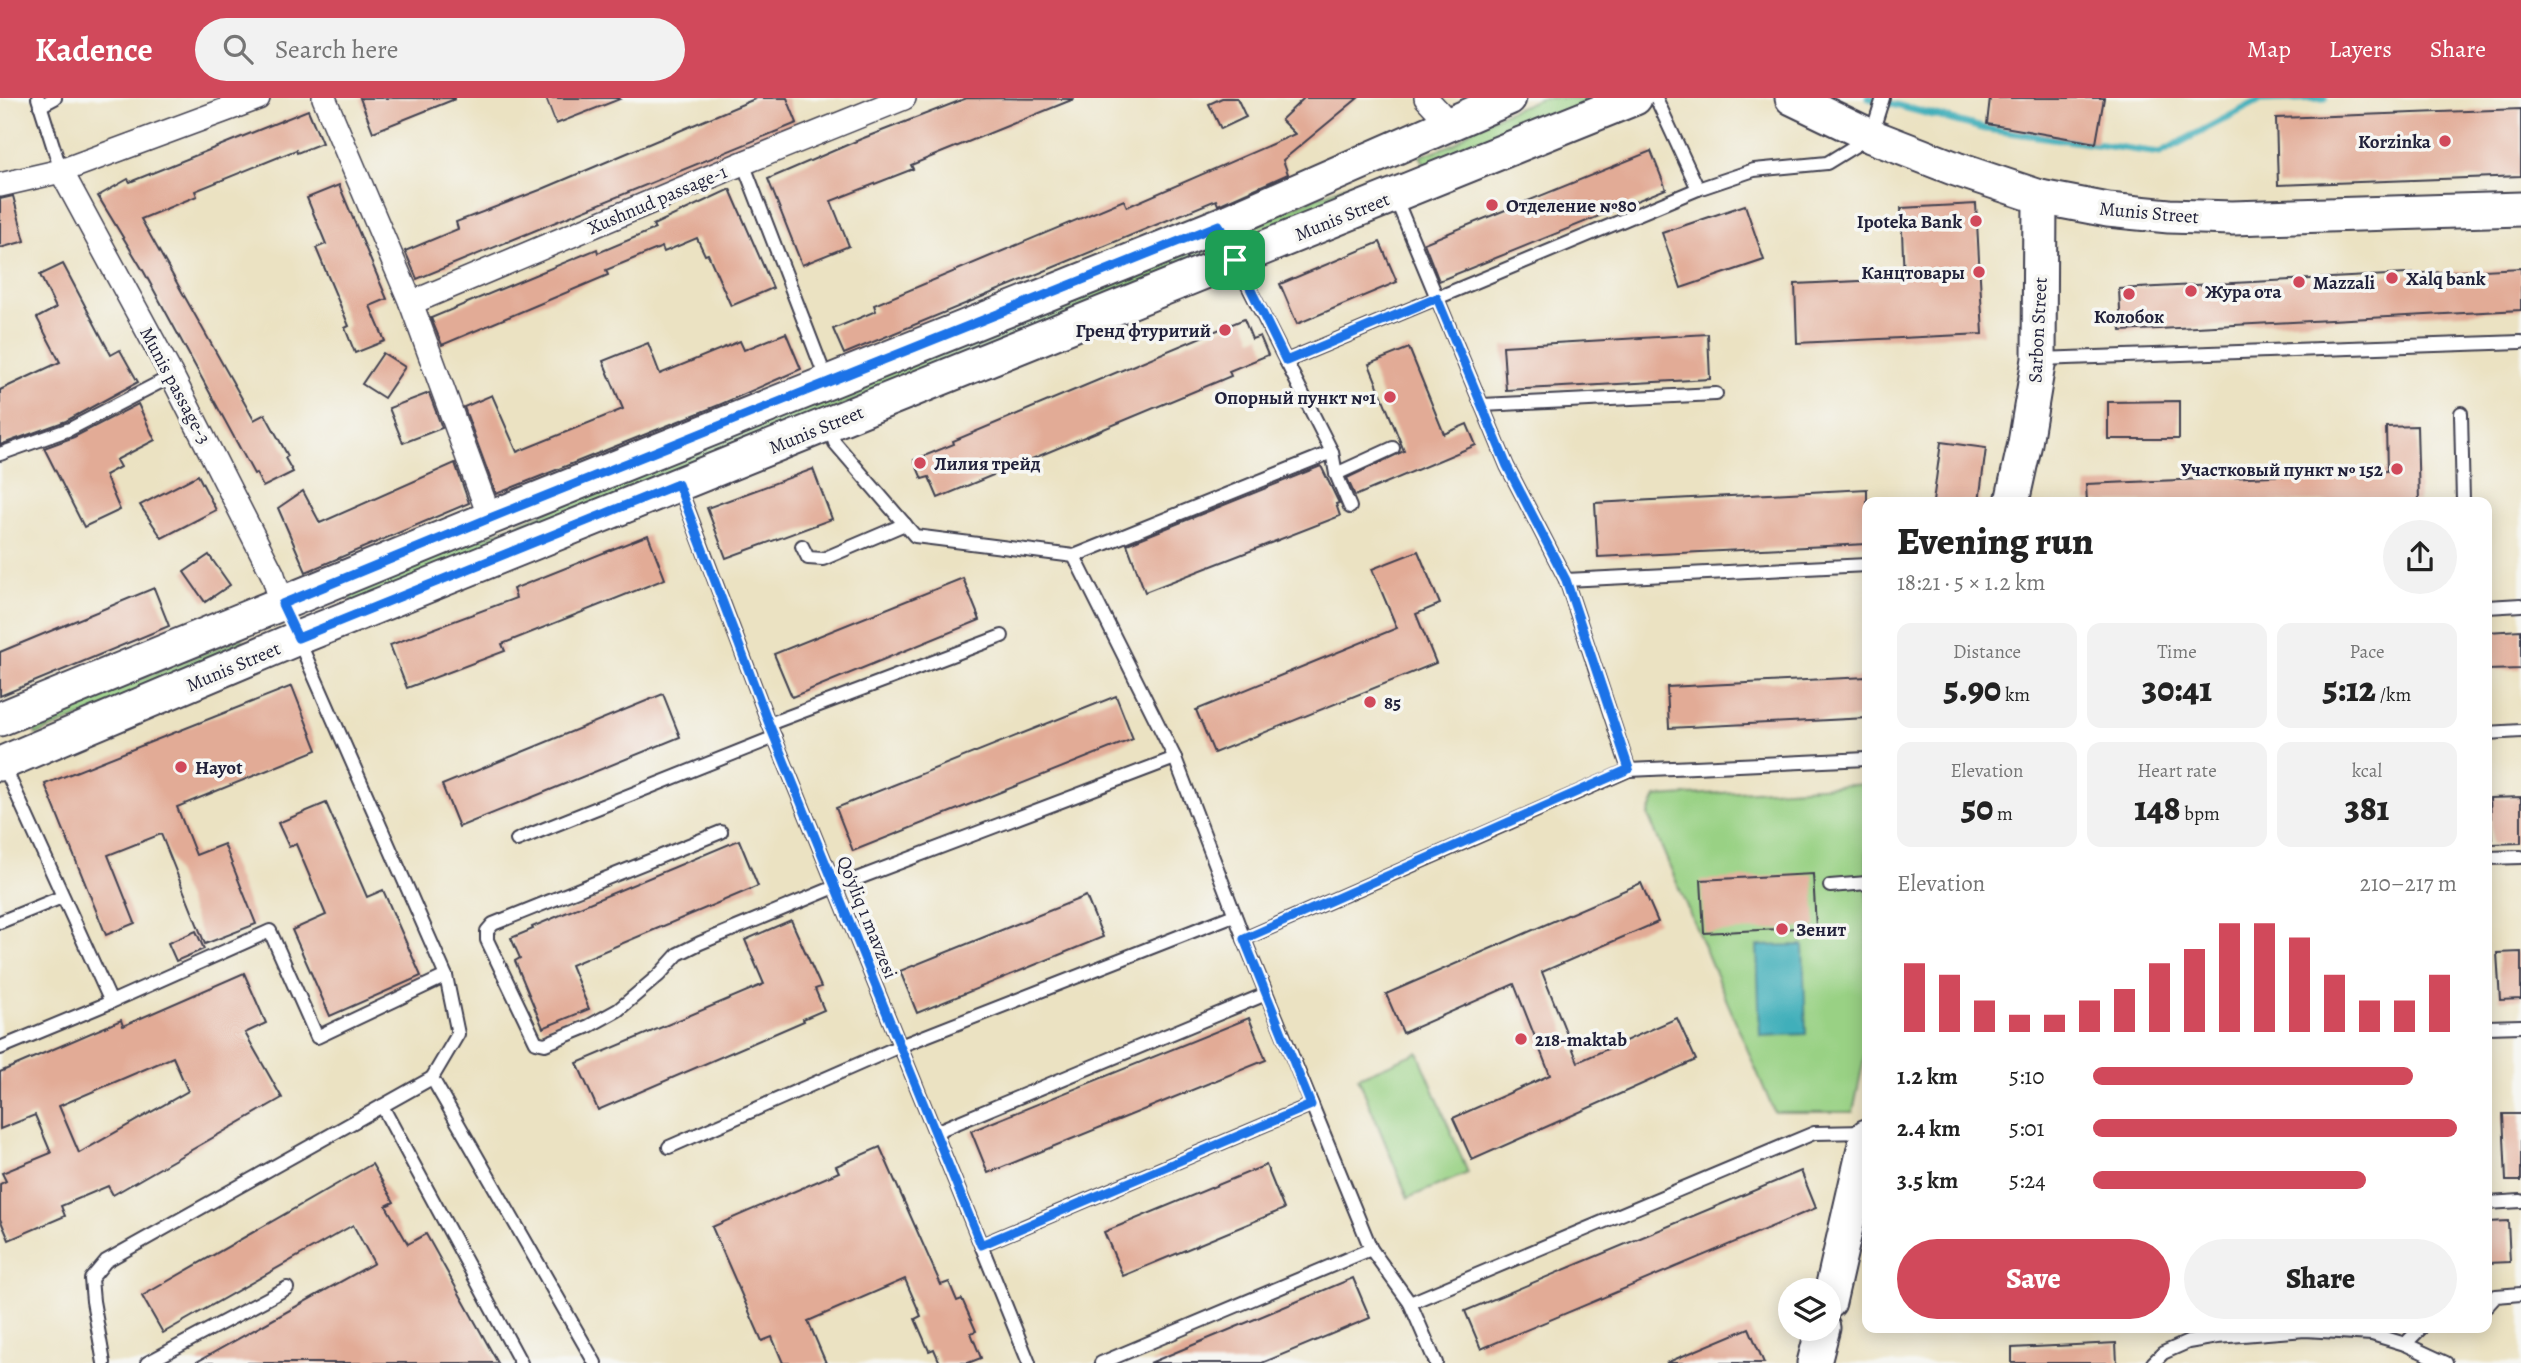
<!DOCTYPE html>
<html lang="en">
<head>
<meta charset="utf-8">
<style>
  body { margin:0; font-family:Alegreya,serif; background:#f2f2f2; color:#222; height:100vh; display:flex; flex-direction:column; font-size:26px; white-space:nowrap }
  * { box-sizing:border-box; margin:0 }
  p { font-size:23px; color:#767676 }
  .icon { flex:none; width:38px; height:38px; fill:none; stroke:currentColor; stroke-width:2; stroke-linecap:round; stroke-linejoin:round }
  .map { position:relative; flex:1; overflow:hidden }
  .details { position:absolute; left:1862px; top:399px; width:630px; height:836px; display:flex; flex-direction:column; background:#fff; border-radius:14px; box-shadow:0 4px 18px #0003 }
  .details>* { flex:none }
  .controls { position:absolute; left:1778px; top:1180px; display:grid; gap:14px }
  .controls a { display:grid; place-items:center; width:63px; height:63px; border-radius:50%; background:#fff; box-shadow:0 4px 18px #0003; font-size:35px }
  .pin { position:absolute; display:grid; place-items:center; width:60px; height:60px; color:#fff; margin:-30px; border-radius:14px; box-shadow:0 4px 10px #0006 }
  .round { display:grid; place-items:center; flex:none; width:74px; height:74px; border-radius:37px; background:#f2f2f2 }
  .head { display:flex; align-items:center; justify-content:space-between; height:119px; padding:0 35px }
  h1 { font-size:38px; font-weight:800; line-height:52px }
  .stats { display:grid; grid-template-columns:repeat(3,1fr); gap:10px; height:119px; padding:7px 35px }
  .stats div { display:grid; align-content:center; border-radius:14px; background:#f2f2f2; text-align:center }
  .stats b { font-size:35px; font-weight:800 }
  .stats small { font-size:19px; font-weight:400 }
  .stats p { font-size:19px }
  .chart { height:196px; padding:14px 35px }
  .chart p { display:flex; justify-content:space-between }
  .chart svg { width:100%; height:126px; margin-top:7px; stroke:#d1495b; stroke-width:6 }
  .button { display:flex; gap:14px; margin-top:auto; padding:14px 35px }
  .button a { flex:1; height:80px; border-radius:42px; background:#d1495b; color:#fff; font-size:28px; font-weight:800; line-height:80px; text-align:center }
  .button a+a { background:#f2f2f2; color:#222 }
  ul { padding:0 35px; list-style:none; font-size:23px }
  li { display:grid; grid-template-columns:112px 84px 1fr; align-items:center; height:52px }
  li i { height:18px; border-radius:9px; background:#d1495b }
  header { display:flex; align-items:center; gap:42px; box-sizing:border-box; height:98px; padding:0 35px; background:#d1495b; color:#fff }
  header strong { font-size:33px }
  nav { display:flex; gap:38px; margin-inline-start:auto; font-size:24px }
  .search { width:490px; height:63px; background:#f2f2f2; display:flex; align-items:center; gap:18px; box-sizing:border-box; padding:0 24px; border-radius:38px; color:#767676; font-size:26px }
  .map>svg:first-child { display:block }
  .green { fill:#99d184; stroke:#5e7a60; stroke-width:2 }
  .water { fill:#3fafba; stroke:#30687a; stroke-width:2 }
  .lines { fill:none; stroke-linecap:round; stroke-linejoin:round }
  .stream { stroke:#3fafba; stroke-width:7 }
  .building { fill:#e2ab96; fill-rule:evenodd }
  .lane-casing { stroke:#403f4f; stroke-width:16 }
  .street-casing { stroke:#403f4f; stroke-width:26 }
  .secondary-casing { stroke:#403f4f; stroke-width:37 }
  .lane { stroke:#fff; stroke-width:12 }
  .street { stroke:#fff; stroke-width:23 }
  .secondary { stroke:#fff; stroke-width:33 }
  .route-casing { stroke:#fff; stroke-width:14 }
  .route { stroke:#1a73e8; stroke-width:9 }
  .poi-dot { fill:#d1495b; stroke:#f6f6f2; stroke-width:2.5 }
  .labels { text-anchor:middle; stroke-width:7; stroke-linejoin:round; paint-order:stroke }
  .poi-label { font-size:19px; font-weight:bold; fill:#22223b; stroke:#f6f6f2; text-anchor:start }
  .street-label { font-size:19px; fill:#22223b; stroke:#f6f6f2 }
</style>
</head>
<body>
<header>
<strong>Kadence</strong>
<div class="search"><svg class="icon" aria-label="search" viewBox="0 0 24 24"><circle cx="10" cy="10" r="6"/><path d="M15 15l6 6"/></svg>Search here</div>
<nav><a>Map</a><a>Layers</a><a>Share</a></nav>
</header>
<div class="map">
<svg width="2521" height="1265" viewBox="0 0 2521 1265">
  <rect width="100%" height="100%" fill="#f6f6f2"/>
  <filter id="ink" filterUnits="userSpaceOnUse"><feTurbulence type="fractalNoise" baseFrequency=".0143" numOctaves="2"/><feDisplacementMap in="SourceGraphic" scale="14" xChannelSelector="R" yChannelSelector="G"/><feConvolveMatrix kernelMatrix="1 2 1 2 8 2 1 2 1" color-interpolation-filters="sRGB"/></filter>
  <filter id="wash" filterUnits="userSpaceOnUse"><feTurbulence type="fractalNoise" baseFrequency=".00686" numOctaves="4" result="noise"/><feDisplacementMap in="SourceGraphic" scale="28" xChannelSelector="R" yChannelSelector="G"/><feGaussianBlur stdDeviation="1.57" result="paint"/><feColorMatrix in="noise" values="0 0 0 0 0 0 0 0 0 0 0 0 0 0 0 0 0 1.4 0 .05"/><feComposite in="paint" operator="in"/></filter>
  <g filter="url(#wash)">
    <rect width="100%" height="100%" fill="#ebe2c2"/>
    <g class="green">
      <polygon points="1541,0 1609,0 1428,71 1420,58 1454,46 1478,26"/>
      <polygon points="1364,80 1370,94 1241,146 1236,132"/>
      <polygon points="1206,144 1212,158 353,506 348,495"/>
      <polygon points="242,540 246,551 36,637 32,625"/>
      <polygon points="1867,686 1867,946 1853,1014 1774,1014 1648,717 1656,699"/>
      <polygon points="1418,954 1468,1075 1408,1100 1358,979"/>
    </g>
    <polygon class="water" points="1803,847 1806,936 1760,938 1757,848"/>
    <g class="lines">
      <polyline class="stream" points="1869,0 1986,31 2160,55 2260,2 2325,0"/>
    </g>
    <g id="blocks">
      <g class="building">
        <polygon points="360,0 455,0 455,1 373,34"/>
        <polygon points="546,0 619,0 620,1 556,26"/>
        <polygon points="757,0 787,0 797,25 417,181 405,153 458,131 456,124 540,92"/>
        <polygon points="967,0 1074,1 911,67 913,71 831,103 849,148 802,167 768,81 861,41"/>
        <polygon points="1222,0 1237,0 1246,19 1221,31 1209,6"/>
        <polygon points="1304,0 1358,0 1283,62 1288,76 1218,107 1216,102 844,256 833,231 876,213 874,207 1124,102 1127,109 1295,36 1281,22"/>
        <polygon points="1990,0 2104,0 2096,45 1987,26"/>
        <polygon points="2521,11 2521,78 2278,87 2276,20"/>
        <polygon points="308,12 322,45 297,55 296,52 195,93 197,98 141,121 254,322 265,316 288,358 285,360 293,374 263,389 256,375 254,376 144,174 98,98 128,81 130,84"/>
        <polygon points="1651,53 1666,91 1439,183 1424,145"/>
        <polygon points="339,87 387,201 370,208 385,243 355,255 345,230 349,228 316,150 326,146 307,100"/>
        <polygon points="730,91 773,190 731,208 708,156 705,157 697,140 664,154 662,149 606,172 608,177 442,247 431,220 597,151 598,155 655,131 653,127"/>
        <polygon points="13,98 25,143 0,150 0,101"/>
        <polygon points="1976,106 1983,236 1797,245 1795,186 1904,181 1901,110"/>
        <polygon points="1745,107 1764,162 1681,190 1662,135"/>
        <polygon points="1380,144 1397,184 1297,226 1280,186"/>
        <polygon points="63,166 111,257 120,252 138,284 66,323 0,347 0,292 60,264 37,220 56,210 40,177"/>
        <polygon points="2521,170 2521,212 2121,233 2119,191"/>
        <polygon points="1244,221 1252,241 1260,238 1268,257 1229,273 1231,278 938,400 929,379 922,381 914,362 954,346 953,343"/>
        <polygon points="786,235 801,271 719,307 496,396 464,309 492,297 517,354 623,311 603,263 648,245 660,276 740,243 744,252"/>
        <polygon points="1708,236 1710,281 1506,292 1503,248"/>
        <polygon points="1409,250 1444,336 1467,326 1476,347 1355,398 1347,380 1404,353 1369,266"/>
        <polygon points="383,255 405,269 384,300 362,286"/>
        <polygon points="429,295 442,330 403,345 389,310"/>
        <polygon points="2179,303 2179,341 2108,341 2108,304"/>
        <polygon points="138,306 155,342 116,362 120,369 105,377 120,412 84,429 44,350 74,339"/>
        <polygon points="2417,328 2419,404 2087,404 2086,386 2387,373 2386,329"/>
        <polygon points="1941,344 1986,350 1979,404 1933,404"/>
        <polygon points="455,365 469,405 306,474 278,410 303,393 320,425"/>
        <polygon points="1321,368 1339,405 1336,406 1340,418 1145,494 1127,446"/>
        <polygon points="813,371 832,421 726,460 707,410"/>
        <polygon points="198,377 216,412 162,440 140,407"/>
        <polygon points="1867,391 1867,446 1598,459 1595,405"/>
        <polygon points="648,437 665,481 502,546 505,553 407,590 390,547 516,500 513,491"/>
        <polygon points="1418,453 1440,506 1416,516 1436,565 1214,655 1196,612 1397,530 1372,471"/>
        <polygon points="209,457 230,487 205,504 184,474"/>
        <polygon points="963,480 980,522 792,599 774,556"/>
        <polygon points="154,490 169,528 0,598 0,554"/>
        <polygon points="2521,532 2521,571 2487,572 2487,534"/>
        <polygon points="1867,579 1867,620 1669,630 1667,589"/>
        <polygon points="292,588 317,652 177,709 196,757 224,746 256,826 205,846 161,736 108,757 135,825 106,837 45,686"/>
        <polygon points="663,596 680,639 459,729 442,687"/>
        <polygon points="1116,598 1133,641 853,753 836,710"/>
        <polygon points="2521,699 2521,745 2492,746 2490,700"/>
        <polygon points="326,705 367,799 383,792 421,878 330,918 292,832 326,817 296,746 289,749 278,725"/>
        <polygon points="739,742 758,788 571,867 589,911 543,930 515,863 520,860 511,840 533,831 532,829"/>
        <polygon points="1813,776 1816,829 1704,835 1701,782"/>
        <polygon points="1641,785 1658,824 1542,874 1578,964 1677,920 1696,962 1472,1062 1453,1020 1550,977 1514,886 1403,935 1386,896"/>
        <polygon points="1086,798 1103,839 917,915 900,873"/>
        <polygon points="791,822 821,889 815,891 824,912 803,921 804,923 598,1012 577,965 764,886 745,842"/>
        <polygon points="196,833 204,851 176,863 168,845"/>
        <polygon points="2521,854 2521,901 2500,902 2497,855"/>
        <path d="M244,875L266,925L245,935L282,1000L113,1097L108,1088L61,1108L65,1118L9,1142L0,1121V1086L6,1083L2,1075L51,1055L35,1017L0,1031V974L121,922L123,928ZM173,959L188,993L79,1055L59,1008Z"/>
        <polygon points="1249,920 1266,962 988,1075 971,1033"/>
        <polygon points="2503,1016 2521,1016 2521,1083 2506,1083"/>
        <polygon points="880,1049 941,1187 949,1184 957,1203 962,1201 976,1233 971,1235 981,1260 968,1265 940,1265 934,1251 929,1253 915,1221 921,1218 905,1181 808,1223 826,1265 783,1265 772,1239 762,1243 712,1129 839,1074 836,1068"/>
        <polygon points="372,1066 394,1104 386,1108 408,1146 426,1136 498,1265 195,1265 374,1165 353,1127 163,1235 142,1198"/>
        <polygon points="1266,1067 1284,1111 1123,1178 1104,1134"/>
        <polygon points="1801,1073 1816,1110 1481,1251 1465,1213"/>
        <polygon points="2508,1123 2510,1164 2487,1165 2487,1124"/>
        <polygon points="1353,1180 1370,1220 1262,1265 1150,1265"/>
        <polygon points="1749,1230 1764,1265 1666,1265"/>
        <polygon points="2116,1245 2117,1265 2012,1265 2012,1250"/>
      </g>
    </g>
  </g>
  <g filter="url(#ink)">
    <use href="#blocks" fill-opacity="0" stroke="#403f4f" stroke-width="2"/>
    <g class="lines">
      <g class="lane-casing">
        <g id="lane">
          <polyline points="38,0 61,73"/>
          <polyline points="1656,0 1698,91"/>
          <polyline points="40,8 55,0"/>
          <polyline points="743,65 827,283"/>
          <polyline points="1395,99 1507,368 1566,482 1629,672"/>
          <polyline points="2039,261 2521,244"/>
          <polyline points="1286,263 1698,91 1754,72 1827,65 1871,38 1883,0"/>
          <polyline points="1482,307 1716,296"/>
          <polyline points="2461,315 2463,404"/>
          <polyline points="829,328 835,345 915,438 1074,458 1332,354 1235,162"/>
          <polyline points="1332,354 1336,376 1350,409"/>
          <polyline points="0,356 70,331 172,278"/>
          <polyline points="1336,376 1393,350"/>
          <polyline points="679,388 769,626 1029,1265"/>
          <polyline points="802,448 808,460 823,461 905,426"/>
          <polyline points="1074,458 1175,660 1244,841 1371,1151 1410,1205 1436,1265"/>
          <polyline points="1566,482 1867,467"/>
          <polyline points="2487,509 2521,507"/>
          <polyline points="769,626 1002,538"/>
          <polyline points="2487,635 2521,633"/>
          <polyline points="3,666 111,904"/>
          <polyline points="721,734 493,826 487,833 487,842 536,944 545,946 589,928 618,912 659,877 678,856 700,845 835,789 1175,660"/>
          <polyline points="517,742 775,639"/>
          <polyline points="2487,760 2521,759"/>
          <polyline points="1830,788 1867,785"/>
          <polyline points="0,824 62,799"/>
          <polyline points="1244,841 1629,672 1867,661"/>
          <polyline points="446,878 458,936 432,980 595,1265"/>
          <polyline points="2487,929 2521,928"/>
          <polyline points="0,950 111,904 270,833 317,939 446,878 298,541"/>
          <polyline points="382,1008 521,1265"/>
          <polyline points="935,1034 1266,896"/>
          <polyline points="669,1049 900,948 1234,817"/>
          <polyline points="2487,1105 2521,1103"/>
          <polyline points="981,1147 1311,1007"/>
          <polyline points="1410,1205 1814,1035 1867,1034"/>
          <polyline points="2487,1208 2496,1198 2521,1196"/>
          <polyline points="2405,1246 2421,1230"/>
          <polyline points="104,1265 93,1203 91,1181 106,1163 432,980"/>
          <polyline points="147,1265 287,1190"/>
          <polyline points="1101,1265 1371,1151"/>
          <polyline points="2153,1265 2163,1255 2188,1244 2217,1239 2305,1232 2372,1236 2405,1246 2446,1265"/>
        </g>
      </g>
      <g class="street-casing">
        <g id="street">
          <polyline points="324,0 411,205 490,420"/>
          <polyline points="1426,0 1449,25"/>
          <polyline points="61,73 172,278 273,477 282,506"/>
          <polyline points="0,87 61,73 258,0"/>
          <polyline points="411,205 743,65 904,0"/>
        </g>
      </g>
      <g class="secondary-casing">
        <g id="secondary">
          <polyline points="1792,0 1871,38 1956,71 2040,99 2108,112 2169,118 2232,120 2521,111"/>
          <polyline points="2012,404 2025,345 2039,261 2040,99"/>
          <polyline points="0,621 490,420 1219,127 1509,0"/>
          <polyline points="0,666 298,540 1635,0"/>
          <polyline points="1829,1204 1867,1038"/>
          <polyline points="1814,1265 1823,1230"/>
        </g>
      </g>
      <use href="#lane" class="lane"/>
      <use href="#street" class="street"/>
      <use href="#secondary" class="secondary"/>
    </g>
  </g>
  <g class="lines" filter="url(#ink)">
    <g class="route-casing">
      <polygon id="route" points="1219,127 1286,263 1437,200 1507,368 1566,482 1629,671 1244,841 1311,1007 981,1147 769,626 678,386 298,540 282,506 490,420"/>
    </g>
    <use href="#route" class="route"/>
  </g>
  <g class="poi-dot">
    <circle cx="2445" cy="43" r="7"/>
    <circle cx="1492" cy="107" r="7"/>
    <circle cx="1976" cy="123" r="7"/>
    <circle cx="1979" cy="174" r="7"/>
    <circle cx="2392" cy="180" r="7"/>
    <circle cx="2299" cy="184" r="7"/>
    <circle cx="2191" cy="193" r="7"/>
    <circle cx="2129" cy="196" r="7"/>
    <circle cx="1225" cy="232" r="7"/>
    <circle cx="1390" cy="299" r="7"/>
    <circle cx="920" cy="365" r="7"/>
    <circle cx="2397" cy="371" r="7"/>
    <circle cx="1370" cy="604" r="7"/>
    <circle cx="181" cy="669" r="7"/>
    <circle cx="1782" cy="831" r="7"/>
    <circle cx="1521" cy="941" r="7"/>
  </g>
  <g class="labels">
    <g class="poi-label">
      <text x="2431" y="50" text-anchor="end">Korzinka</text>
      <text x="1506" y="114">Отделение №80</text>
      <text x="1962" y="130" text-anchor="end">Ipoteka Bank</text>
      <text x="1965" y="181" text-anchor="end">Канцтовары</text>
      <text x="2406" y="187">Xalq bank</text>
      <text x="2313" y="191">Mazzali</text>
      <text x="2205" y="200">Жура ота</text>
      <text x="2129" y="225" text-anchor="middle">Колобок</text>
      <text x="1211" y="239" text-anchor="end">Гренд фтуритий</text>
      <text x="1376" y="306" text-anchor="end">Опорный пункт №1</text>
      <text x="934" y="372">Лилия трейд</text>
      <text x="2383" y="378" text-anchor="end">Участковый пункт № 152</text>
      <text x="1384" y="611">85</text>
      <text x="195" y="676">Hayot</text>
      <text x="1796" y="838">Зенит</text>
      <text x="1535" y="948">218-maktab</text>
    </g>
    <g class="street-label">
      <text transform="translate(657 101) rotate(-23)" y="7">Xushnud passage-1</text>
      <text transform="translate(2149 114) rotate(5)" y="7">Munis Street</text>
      <text transform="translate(1342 118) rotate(-22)" y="7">Munis Street</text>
      <text transform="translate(2037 232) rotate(-87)" y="7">Sarbon Street</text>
      <text transform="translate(176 287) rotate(62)" y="7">Munis passage-3</text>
      <text transform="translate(816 331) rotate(-22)" y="7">Munis Street</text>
      <text transform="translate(233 568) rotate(-23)" y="7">Munis Street</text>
      <text transform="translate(868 819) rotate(68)" y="7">Qo'yliq 1 mavzesi</text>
    </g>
  </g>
</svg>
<div class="controls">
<a><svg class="icon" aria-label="layers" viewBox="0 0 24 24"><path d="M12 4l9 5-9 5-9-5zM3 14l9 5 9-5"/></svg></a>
</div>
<div class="pin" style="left:1235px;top:162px;background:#1e9e55"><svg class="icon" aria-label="arrive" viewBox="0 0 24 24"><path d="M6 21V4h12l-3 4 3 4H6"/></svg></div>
<section class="details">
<div class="head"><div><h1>Evening run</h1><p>18:21 · 5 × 1.2 km</p></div><a class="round"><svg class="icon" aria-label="share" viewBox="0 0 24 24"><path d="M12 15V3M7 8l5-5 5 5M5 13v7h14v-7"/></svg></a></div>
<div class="stats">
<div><p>Distance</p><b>5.90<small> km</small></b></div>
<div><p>Time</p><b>30:41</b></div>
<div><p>Pace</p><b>5:12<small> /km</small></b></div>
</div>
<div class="stats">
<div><p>Elevation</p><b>50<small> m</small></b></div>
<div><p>Heart rate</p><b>148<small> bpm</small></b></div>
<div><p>kcal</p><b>381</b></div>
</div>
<div class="chart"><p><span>Elevation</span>210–217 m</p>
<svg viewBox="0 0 160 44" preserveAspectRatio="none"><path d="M5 44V20M15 44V24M25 44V33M35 44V38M45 44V38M55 44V33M65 44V29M75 44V20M85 44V15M95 44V6M105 44V6M115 44V11M125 44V24M135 44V33M145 44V33M155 44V24"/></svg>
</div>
<ul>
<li><b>1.2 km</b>5:10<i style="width:88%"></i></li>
<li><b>2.4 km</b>5:01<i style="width:100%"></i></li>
<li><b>3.5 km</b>5:24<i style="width:75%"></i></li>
</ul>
<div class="button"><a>Save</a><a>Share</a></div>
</section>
</div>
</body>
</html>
